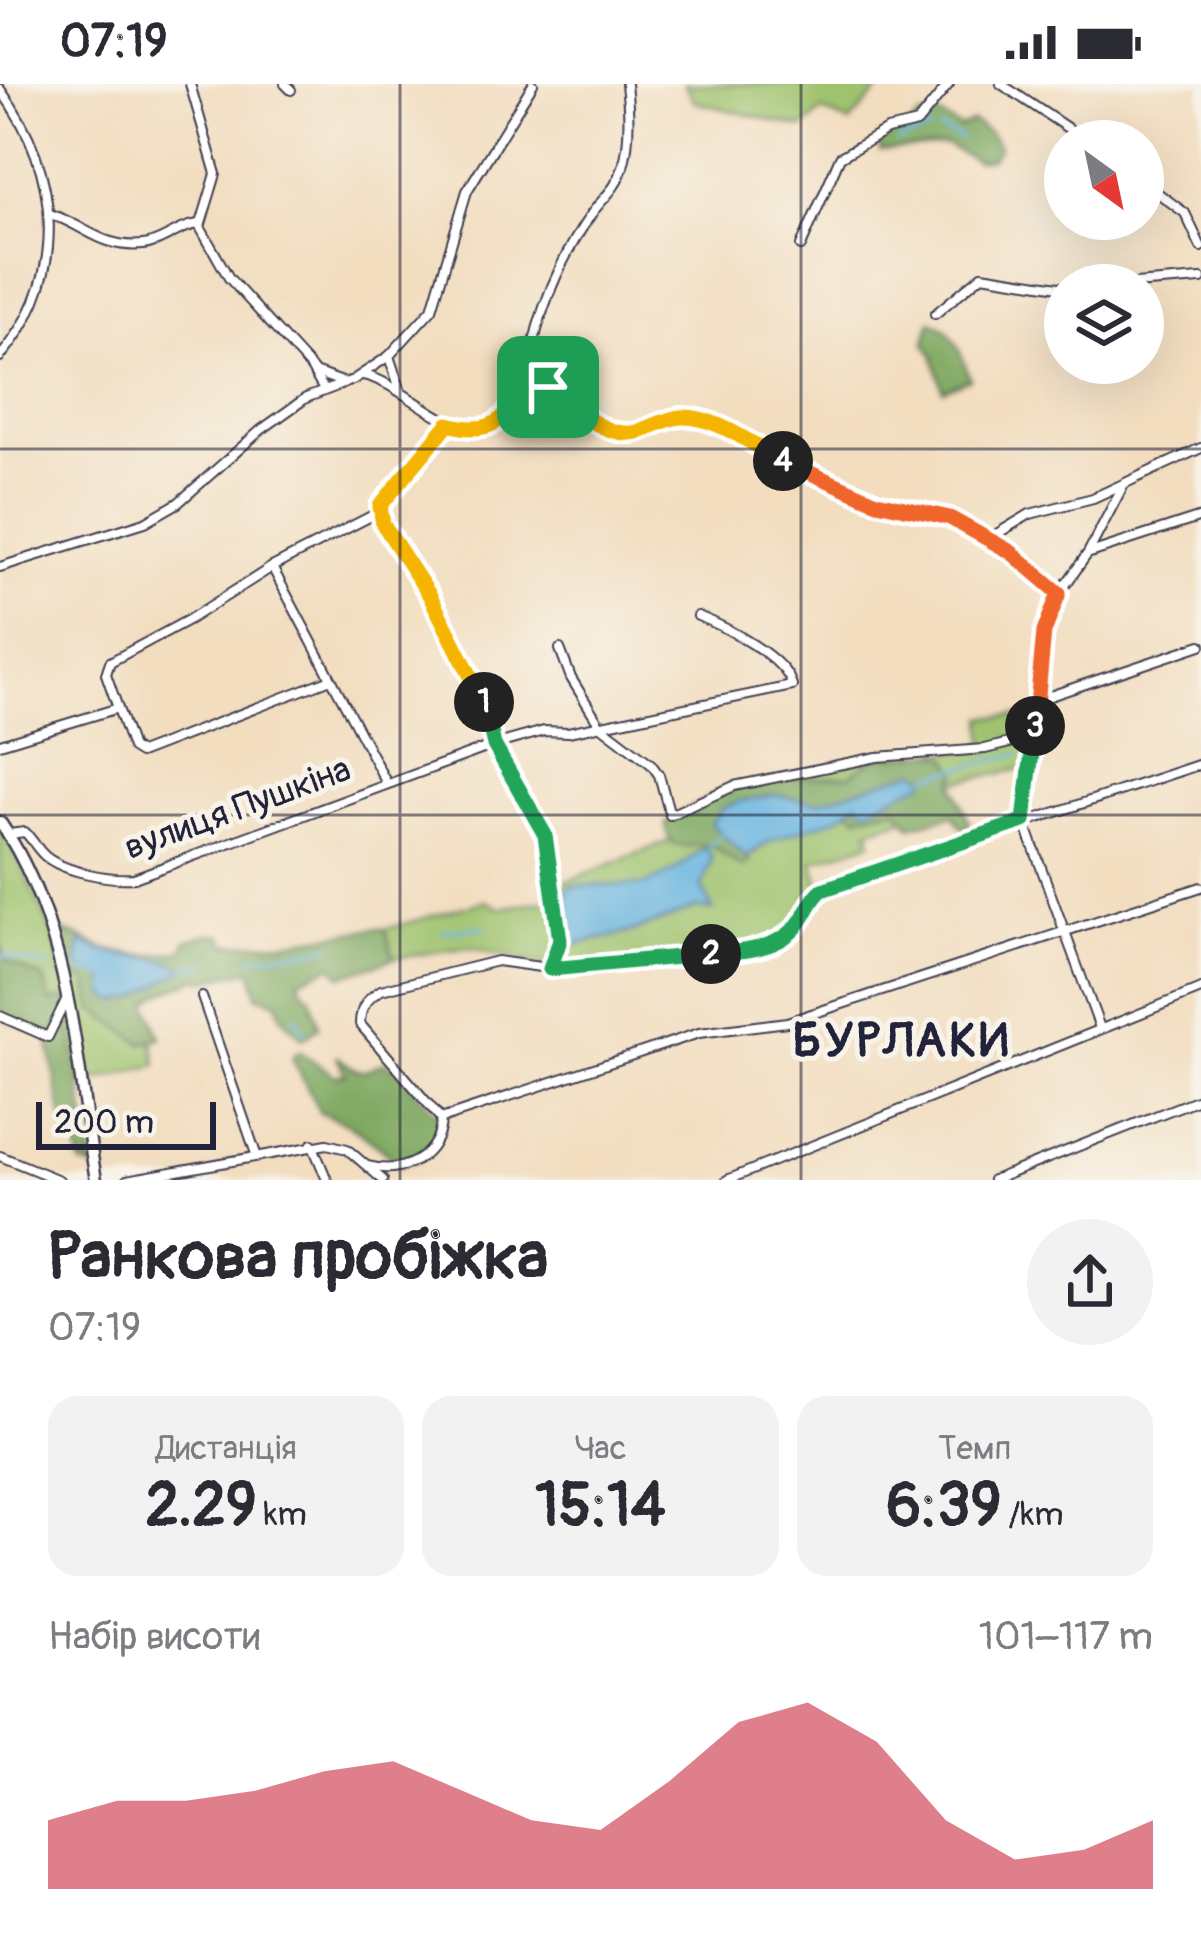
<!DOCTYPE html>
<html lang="uk">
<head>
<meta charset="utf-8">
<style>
  body { margin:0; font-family:Pangolin,sans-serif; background:#f2f2f3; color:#2b2b33; height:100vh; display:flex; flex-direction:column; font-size:45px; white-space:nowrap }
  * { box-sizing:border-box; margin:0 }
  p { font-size:39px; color:#7c7c81 }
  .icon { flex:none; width:66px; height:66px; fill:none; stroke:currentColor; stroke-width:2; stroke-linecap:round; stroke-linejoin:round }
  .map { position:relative; height:1096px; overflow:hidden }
  .panel { display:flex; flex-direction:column; background:#fff; flex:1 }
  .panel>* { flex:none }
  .needle { width:78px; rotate:147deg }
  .tools { position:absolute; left:1044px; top:36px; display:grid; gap:24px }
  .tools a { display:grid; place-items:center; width:120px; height:120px; border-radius:50%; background:#fff; box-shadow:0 12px 48px #0002; font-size:60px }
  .scale { position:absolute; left:36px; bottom:30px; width:180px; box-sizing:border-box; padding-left:12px; border:6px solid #22223b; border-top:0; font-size:33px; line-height:42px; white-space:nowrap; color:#22223b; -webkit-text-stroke:9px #f7f3e8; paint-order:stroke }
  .pin { position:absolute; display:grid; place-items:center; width:102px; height:102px; color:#fff; margin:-51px; border-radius:24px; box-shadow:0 6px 18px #0006 }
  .km { position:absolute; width:60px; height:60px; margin:-30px; border-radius:50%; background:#222; color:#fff; font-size:33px; line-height:60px; text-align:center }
  .round { display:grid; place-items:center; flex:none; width:126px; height:126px; border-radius:63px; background:#f2f2f3 }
  .head { display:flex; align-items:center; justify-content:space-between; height:204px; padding:0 48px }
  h1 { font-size:66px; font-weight:700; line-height:90px }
  .figures { display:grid; grid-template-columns:repeat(3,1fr); gap:18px; height:204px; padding:12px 48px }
  .figures div { display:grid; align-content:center; border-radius:30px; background:#f2f2f3; text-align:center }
  .figures b { font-size:60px; font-weight:700 }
  .figures small { font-size:33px; font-weight:400 }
  .figures p { font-size:33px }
  .chart { height:336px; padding:24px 48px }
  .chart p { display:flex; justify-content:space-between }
  .chart svg { width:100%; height:216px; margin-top:12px; fill:#d1495b; opacity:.7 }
  .status { display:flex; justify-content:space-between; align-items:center; height:84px; padding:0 60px; background:#fff; direction:ltr }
  .status svg { height:33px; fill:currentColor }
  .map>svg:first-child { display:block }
  .green { fill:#9ec26d; stroke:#607254; stroke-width:3 }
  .forest { fill:#7ea860; stroke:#50654e; stroke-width:3 }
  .water { fill:#66b4e0; stroke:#446b8e; stroke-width:3 }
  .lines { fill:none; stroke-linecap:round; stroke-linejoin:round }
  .stream { stroke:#66b4e0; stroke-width:3 }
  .minor-casing { stroke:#413e4f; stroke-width:12 }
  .major-casing { stroke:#413e4f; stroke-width:15 }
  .minor { stroke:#fff; stroke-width:8 }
  .major { stroke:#fff; stroke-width:10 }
  .split-1-casing { stroke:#fff; stroke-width:24 }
  .split-2-casing { stroke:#fff; stroke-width:24 }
  .split-3-casing { stroke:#fff; stroke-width:24 }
  .split-4-casing { stroke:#fff; stroke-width:24 }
  .split-5-casing { stroke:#fff; stroke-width:24 }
  .split-1 { stroke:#f5b400; stroke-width:15 }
  .split-2 { stroke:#22a559; stroke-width:15 }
  .split-3 { stroke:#22a559; stroke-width:15 }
  .split-4 { stroke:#f0652b; stroke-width:15 }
  .split-5 { stroke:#f5b400; stroke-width:15 }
  .grid { fill:none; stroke:#22223b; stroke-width:3; stroke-opacity:0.55 }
  .labels { text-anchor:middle; stroke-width:10; stroke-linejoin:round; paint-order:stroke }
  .street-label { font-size:36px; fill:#22223b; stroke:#f7f3e8 }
  .district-label { font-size:48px; font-weight:bold; letter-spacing:3px; fill:#22223b; stroke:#f7f3e8 }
</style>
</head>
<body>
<div class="status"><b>07:19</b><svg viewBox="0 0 49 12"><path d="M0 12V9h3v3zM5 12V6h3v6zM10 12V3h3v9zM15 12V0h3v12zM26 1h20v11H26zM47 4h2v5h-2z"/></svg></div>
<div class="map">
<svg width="1201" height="1096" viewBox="0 0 1201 1096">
  <rect width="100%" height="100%" fill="#f7f3e8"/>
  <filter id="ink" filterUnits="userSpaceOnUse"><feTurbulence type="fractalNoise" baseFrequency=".00833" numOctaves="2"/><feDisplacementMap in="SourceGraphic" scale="24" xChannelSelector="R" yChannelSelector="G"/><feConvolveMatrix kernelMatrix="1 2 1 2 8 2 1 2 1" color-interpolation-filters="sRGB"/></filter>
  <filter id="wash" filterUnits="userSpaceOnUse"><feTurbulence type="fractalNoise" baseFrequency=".004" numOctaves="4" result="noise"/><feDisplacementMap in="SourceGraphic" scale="48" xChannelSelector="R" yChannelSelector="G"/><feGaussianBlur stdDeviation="2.7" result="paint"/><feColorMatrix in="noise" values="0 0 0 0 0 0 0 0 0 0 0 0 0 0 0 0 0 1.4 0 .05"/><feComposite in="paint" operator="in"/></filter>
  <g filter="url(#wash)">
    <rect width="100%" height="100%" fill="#f2ddbf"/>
    <g class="green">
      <polygon points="684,0 884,0 850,39 822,27 803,44 695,18"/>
      <polygon points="1036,631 1033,683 954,698 959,717 869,746 872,758 813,777 822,806 787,853 727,869 562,886 470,863 394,874 385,845 485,817 500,824 549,816 552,803 677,754 723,705 877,673 985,664 984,633"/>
      <polygon points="0,738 53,848 88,900 91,920 142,959 153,957 157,981 80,1001 65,915 50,918 42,893 0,883"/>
    </g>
    <g class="forest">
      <polygon points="940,32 960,44 973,38 989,49 999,63 991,75 976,77 946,61 880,67 880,53 910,43 920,33"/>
      <path d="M931,237C955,244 962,273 970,295L943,306L933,271L925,260Z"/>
      <path d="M934,669L948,673L958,689L953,699L970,740L968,745H963L953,731L911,742L897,724L858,732L834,716L808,719L778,716L748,770L750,777L743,783C731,778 722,765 710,762C688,757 668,775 666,739L723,705L778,695L849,691L877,673Z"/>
      <path d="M377,844L385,845L394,874L341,892L332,882L299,895L303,906L311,913L319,943L303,955L281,932L277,918L257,911L252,886L205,896L195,894C179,905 160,906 148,919L161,954L142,959L93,925L86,895L62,889L53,848C84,848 81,858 106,865C130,873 159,872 183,866L186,857L208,850L223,851L227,860L287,858Z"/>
      <polygon points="0,859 7,877 44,895 50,918 66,914 94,1085 81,1080 76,1057 65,1047 48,953 0,933"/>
      <path d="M299,967L335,992L346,990L336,972C360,989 358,991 384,978L397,986L441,1035V1043L421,1075L398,1080C374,1057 352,1038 320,1029L292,974Z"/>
    </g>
    <g class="water">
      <polygon points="915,687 926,692 924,698 867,725 856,719 839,733 772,756 746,773 711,740 723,724 741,717 775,711 818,718"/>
      <polygon points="702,765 707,765 712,775 702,803 713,826 697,824 632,848 577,860 569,859 563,851 559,818 570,802 645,801 674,787"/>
      <path d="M81,857C121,880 151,866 186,884L136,914L117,918L106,911L104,894L78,882Z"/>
    </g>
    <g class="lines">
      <g class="stream">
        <polyline points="939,45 962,55"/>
        <polyline points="898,57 930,46"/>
        <polyline points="927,692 1019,670"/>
        <polyline points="707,764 722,750"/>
        <polyline points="442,847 486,843"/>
        <polyline points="0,871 49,883"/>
        <polyline points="251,874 331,863"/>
        <polyline points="70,882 105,894"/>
        <polyline points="186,884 206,880"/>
        <polyline points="295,932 306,950"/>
      </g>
    </g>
  </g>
  <g filter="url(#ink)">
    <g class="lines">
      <g class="minor-casing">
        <g id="minor">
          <polyline points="190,0 216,90 200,143 229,194 311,284 324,306"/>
          <polyline points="285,0 291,6"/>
          <polyline points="1001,0 1087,57"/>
          <path d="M0,5C61,88 69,193 0,273"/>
          <polyline points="1143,98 1185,129 1201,163"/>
          <path d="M50,130C85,141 102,165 143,161C163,159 178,142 199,140"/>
          <polyline points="801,162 840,73 887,46 917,39 949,0"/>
          <polyline points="1121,201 1201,195"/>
          <polyline points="935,230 982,191 1065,204"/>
          <polyline points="389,272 400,305"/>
          <polyline points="314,288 345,299"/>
          <path d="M363,291C405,299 455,362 492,341C508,332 522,315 537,303H548L586,332L614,347L631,349L680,333L705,336L802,387L877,418L950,434L990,454L1030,430L1093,414L1201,364"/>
          <path d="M547,302L529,283C537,230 561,173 592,129C604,113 617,104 623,83C630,59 629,25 626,0"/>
          <polyline points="379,428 431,512 482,613 494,661 545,751 560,856 550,885"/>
          <polyline points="990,454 1059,509"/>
          <polyline points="1090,469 1201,433"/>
          <polyline points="0,483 145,438 178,419 261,346 306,314 353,296 389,272 432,225 467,107 533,0"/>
          <polyline points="272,483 386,698"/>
          <polyline points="560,565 571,594 600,641 651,680 659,691 670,731 734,702 877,673 985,665 1034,653"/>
          <polyline points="331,595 140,669 132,664 106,590 110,578 190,535 272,483 379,428 385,413 448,340"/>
          <polyline points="1038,616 1201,561"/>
          <polyline points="0,660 115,625"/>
          <path d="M9,750L25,748C32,755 37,765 45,772C64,788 110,796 134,794L494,661L544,647L568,648L792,602C787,574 724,542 698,532"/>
          <polyline points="202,913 256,1070"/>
          <polyline points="0,932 48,953 66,916"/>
          <polyline points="1100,944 1024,737 1047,537 1059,510 1088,469 1123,402"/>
          <path d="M441,1035L360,940C360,923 368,914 381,906L497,877L562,886L727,869L770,860L793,847L822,806L1201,680"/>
          <polyline points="312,1060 327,1096"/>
          <polyline points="0,1072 59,1096"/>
          <path d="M368,1082C403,1091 440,1073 441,1035L699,949L787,938L1201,803"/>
          <polyline points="127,1096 327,1060 347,1065 383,1096"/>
          <polyline points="727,1096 1201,905"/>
          <polyline points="993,1096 1201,1014"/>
        </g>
      </g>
      <g class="major-casing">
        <path id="major" d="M0,738C71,842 75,975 96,1096"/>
      </g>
      <use href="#minor" class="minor"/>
      <use href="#major" class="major"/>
    </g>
  </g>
  <g class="lines" filter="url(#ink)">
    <g class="split-1-casing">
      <path id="split-1" d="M484,618L430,512L383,440L380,422L448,340C517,359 502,305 548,303"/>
    </g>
    <g class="split-2-casing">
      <polyline id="split-2" points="484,618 494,661 545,751 560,856 550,885 711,870"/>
    </g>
    <g class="split-3-casing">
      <path id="split-3" d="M711,870C742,868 782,865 800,838C808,827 811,815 822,806L1024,737L1035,642"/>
    </g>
    <g class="split-4-casing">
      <polyline id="split-4" points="783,377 877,418 950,434 1011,468 1059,509 1044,548 1035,642"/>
    </g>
    <g class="split-5-casing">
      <path id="split-5" d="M548,303C571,321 605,356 637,348C651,344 666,334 681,333C715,331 754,362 783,377"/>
    </g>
    <use href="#split-1" class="split-1"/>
    <use href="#split-2" class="split-2"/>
    <use href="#split-3" class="split-3"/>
    <use href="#split-4" class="split-4"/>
    <use href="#split-5" class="split-5"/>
  </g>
  <path class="grid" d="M400,0V1096M801,0V1096M0,365H1201M0,731H1201"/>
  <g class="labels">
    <g class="street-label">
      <text transform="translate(237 723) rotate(-20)" y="13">вулиця Пушкіна</text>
    </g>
    <g class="district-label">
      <text x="902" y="972">БУРЛАКИ</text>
    </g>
  </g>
</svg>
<div class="tools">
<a><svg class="needle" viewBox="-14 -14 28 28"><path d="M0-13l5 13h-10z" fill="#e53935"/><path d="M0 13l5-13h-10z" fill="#7c7c81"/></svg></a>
<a><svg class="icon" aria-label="layers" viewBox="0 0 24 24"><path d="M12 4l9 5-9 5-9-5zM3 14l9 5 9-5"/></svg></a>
</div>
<div class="scale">200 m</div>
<div class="pin" style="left:548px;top:303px;background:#1e9e55"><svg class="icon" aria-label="arrive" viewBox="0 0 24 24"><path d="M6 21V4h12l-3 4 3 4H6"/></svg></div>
<b class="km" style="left:484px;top:618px">1</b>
<b class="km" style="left:711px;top:870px">2</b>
<b class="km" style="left:1035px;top:642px">3</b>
<b class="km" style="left:783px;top:377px">4</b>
</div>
<section class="panel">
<div class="head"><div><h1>Ранкова пробіжка</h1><p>07:19</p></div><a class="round"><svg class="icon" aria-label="share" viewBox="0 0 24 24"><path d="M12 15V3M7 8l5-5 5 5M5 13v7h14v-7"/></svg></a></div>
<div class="figures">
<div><p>Дистанція</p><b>2.29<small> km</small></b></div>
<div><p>Час</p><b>15:14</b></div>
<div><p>Темп</p><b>6:39<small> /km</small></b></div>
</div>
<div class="chart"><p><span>Набір висоти</span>101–117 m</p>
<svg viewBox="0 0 160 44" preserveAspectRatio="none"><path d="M0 44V30L10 26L20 26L30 24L40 20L50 18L60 24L70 30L80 32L90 22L100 10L110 6L120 14L130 30L140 38L150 36L160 30V44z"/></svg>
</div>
</section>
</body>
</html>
